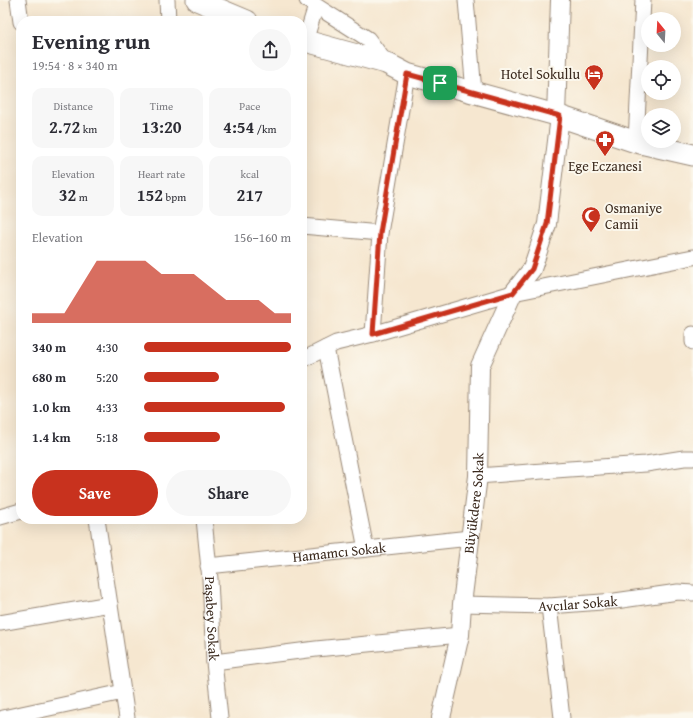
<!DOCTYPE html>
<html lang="en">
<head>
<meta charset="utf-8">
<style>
  body { margin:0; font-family:"Gentium Book Plus",serif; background:#f7f7f7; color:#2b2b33; height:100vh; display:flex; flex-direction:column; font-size:15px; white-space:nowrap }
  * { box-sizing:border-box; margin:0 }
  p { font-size:13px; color:#7c7c81 }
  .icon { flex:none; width:22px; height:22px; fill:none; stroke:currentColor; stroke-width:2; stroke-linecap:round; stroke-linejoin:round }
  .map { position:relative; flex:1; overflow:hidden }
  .panel { position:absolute; left:16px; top:16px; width:291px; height:508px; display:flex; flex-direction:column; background:#fff; border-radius:16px; box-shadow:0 4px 16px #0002 }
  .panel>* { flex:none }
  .needle { width:26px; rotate:342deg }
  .fabs { position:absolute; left:641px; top:12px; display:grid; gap:8px }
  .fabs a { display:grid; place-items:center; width:40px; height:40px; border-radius:50%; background:#fff; box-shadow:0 4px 16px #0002; font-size:20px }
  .pin { position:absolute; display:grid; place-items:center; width:34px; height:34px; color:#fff; margin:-17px; border-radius:8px; box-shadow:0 2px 6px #0006 }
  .round { display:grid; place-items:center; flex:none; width:42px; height:42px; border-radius:21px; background:#f7f7f7 }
  .headline { display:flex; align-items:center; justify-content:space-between; height:68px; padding:0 16px }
  h1 { font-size:22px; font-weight:700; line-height:30px }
  .figures { display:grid; grid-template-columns:repeat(3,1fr); gap:6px; height:68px; padding:4px 16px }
  .figures div { display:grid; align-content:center; border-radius:10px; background:#f7f7f7; text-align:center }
  .figures b { font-size:17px; font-weight:700 }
  .figures small { font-size:11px; font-weight:400 }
  .figures p { font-size:11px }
  .chart { height:112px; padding:8px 16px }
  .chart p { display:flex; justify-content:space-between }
  .chart svg { width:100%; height:72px; margin-top:4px; fill:#c8321e; opacity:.7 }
  .primary-button { display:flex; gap:8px; margin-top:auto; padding:8px 16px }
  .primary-button a { flex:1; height:46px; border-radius:24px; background:#c8321e; color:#fff; font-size:16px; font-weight:700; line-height:46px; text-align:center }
  .primary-button a+a { background:#f7f7f7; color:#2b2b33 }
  ul { padding:0 16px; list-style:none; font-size:13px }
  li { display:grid; grid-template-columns:64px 48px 1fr; align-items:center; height:30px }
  li i { height:10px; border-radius:5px; background:#c8321e }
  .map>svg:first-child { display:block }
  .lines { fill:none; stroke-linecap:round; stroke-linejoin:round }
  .minor-casing { stroke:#988877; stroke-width:17 }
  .tertiary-casing { stroke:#988877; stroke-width:20 }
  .secondary-casing { stroke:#988877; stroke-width:23 }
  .minor { stroke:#fff; stroke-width:15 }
  .tertiary { stroke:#fff; stroke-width:18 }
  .secondary { stroke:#fff; stroke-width:21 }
  .route-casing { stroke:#fff; stroke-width:8 }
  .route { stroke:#c8321e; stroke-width:5 }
  .labels { text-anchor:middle; stroke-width:4; stroke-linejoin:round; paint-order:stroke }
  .poi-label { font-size:14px; fill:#3b2a1e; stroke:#fbf7ec; text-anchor:end }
  .street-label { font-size:14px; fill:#3b2a1e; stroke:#fbf7ec }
</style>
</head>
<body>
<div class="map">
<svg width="693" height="718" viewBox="0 0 693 718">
  <rect width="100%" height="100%" fill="#fbf7ec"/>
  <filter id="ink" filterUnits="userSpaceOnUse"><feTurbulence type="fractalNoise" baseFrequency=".025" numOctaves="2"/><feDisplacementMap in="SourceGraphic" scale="8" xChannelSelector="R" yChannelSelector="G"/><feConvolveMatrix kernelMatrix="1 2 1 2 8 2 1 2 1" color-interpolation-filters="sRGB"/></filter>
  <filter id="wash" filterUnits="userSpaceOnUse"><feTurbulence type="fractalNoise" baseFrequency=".012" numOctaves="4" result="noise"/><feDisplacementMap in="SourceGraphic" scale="16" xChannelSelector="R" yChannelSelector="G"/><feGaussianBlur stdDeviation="0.9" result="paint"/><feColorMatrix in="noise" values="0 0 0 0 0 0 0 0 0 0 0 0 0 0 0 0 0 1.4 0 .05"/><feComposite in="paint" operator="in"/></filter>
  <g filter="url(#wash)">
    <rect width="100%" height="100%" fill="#f6e7d0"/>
  </g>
  <g filter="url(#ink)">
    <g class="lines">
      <g class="minor-casing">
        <g id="minor">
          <polyline points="18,0 21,22"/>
          <polyline points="167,0 168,21"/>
          <polyline points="307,0 368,39 386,63"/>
          <polyline points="466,0 474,92"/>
          <polyline points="305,41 316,6"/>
          <polyline points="636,142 643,0"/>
          <polyline points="302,226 380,233"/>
          <polyline points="373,334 380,233 407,74"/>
          <polyline points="693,334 693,342"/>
          <polyline points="326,348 366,549"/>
          <polyline points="302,360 336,343 373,334 513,293 693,257"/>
          <polyline points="478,476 569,469 646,464 684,458 693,458"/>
          <polyline points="0,517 21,511"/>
          <polyline points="97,519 127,718"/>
          <path id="s1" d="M204,519L210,579L214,662L220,718"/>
          <path id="s2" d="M208,566L470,538"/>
          <path id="s3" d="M462,604L549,606L615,601L678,592L693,593"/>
          <polyline points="549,606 562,718"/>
          <polyline points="0,623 110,604"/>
          <polyline points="214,662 316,649 460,635"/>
          <polyline points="3,718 123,692"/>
        </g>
      </g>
      <g class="tertiary-casing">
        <g id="tertiary">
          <polyline points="556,115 560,0"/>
          <path id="s4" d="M441,718L460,635L462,604L478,476L480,366L513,293L532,269L547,224L560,116"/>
        </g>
      </g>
      <g class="secondary-casing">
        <g id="secondary">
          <polyline points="197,0 247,21"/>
          <polyline points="302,40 386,63 407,74 556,115 636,142 693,155"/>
        </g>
      </g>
      <use href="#minor" class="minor"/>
      <use href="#tertiary" class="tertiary"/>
      <use href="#secondary" class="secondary"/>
    </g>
  </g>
  <g class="lines" filter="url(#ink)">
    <g class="route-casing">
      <polygon id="route" points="407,74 560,116 547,224 532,269 513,293 373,334 380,233"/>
    </g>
    <use href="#route" class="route"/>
  </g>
  <defs>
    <g id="hotel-pin" transform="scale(1)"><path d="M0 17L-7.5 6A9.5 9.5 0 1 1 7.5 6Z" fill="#c8321e" stroke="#fbf7ec"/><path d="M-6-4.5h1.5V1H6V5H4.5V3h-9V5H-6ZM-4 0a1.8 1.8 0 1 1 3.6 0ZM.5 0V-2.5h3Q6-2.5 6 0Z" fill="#fff"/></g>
    <g id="pharmacy-pin" transform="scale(1)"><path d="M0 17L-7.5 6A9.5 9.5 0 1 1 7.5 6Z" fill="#c8321e" stroke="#fbf7ec"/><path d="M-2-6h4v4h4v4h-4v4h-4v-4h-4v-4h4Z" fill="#fff"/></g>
    <g id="mosque-pin" transform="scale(1)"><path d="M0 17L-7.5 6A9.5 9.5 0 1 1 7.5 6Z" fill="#c8321e" stroke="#fbf7ec"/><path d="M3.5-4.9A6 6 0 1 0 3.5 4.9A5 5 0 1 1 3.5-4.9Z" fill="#fff"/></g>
  </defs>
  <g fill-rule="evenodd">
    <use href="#hotel-pin" x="594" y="74"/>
    <use href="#pharmacy-pin" x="605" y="140"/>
    <use href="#mosque-pin" x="591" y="216"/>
  </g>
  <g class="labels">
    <g class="poi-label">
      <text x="580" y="79">Hotel Sokullu</text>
      <text x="605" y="171" text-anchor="middle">Ege Eczanesi</text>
      <text x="605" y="213" text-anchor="start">Osmaniye<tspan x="605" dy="16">Camii</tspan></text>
    </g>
    <g class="street-label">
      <text dy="5" stroke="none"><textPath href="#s4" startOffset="218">Büyükdere Sokak</textPath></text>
      <text dy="5" stroke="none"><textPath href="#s2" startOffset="132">Hamamcı Sokak</textPath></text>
      <text dy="5" stroke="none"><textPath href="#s3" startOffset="116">Avcılar Sokak</textPath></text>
      <text dy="5" stroke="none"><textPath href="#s1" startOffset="100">Paşabey Sokak</textPath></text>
    </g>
  </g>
</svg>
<div class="fabs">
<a><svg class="needle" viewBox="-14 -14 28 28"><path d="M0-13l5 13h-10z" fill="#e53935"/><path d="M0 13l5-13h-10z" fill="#7c7c81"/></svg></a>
<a><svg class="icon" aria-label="locate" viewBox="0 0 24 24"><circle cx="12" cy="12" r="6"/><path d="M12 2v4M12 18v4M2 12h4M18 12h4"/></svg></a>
<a><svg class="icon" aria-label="layers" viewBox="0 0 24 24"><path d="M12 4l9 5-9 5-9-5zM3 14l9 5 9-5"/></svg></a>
</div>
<div class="pin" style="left:440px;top:83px;background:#1e9e55"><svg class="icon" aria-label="arrive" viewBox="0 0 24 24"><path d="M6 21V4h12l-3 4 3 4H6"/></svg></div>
<section class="panel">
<div class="headline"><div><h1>Evening run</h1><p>19:54 · 8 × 340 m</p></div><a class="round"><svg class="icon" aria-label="share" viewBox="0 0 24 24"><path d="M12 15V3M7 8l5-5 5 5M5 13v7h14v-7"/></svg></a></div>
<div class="figures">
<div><p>Distance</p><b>2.72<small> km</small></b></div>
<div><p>Time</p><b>13:20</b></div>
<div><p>Pace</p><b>4:54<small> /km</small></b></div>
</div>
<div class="figures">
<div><p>Elevation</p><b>32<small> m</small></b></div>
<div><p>Heart rate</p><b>152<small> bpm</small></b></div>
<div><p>kcal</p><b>217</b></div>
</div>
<div class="chart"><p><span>Elevation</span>156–160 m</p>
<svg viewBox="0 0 160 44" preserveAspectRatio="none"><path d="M0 44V38L10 38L20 38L30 22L40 6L50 6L60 6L70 6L80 14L90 14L100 14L110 22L120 30L130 30L140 30L150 38L160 38V44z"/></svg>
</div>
<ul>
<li><b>340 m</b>4:30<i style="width:100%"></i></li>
<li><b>680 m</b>5:20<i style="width:51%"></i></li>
<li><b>1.0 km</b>4:33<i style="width:96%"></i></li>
<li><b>1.4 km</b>5:18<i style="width:52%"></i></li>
</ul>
<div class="primary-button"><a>Save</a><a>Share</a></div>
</section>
</div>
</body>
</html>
